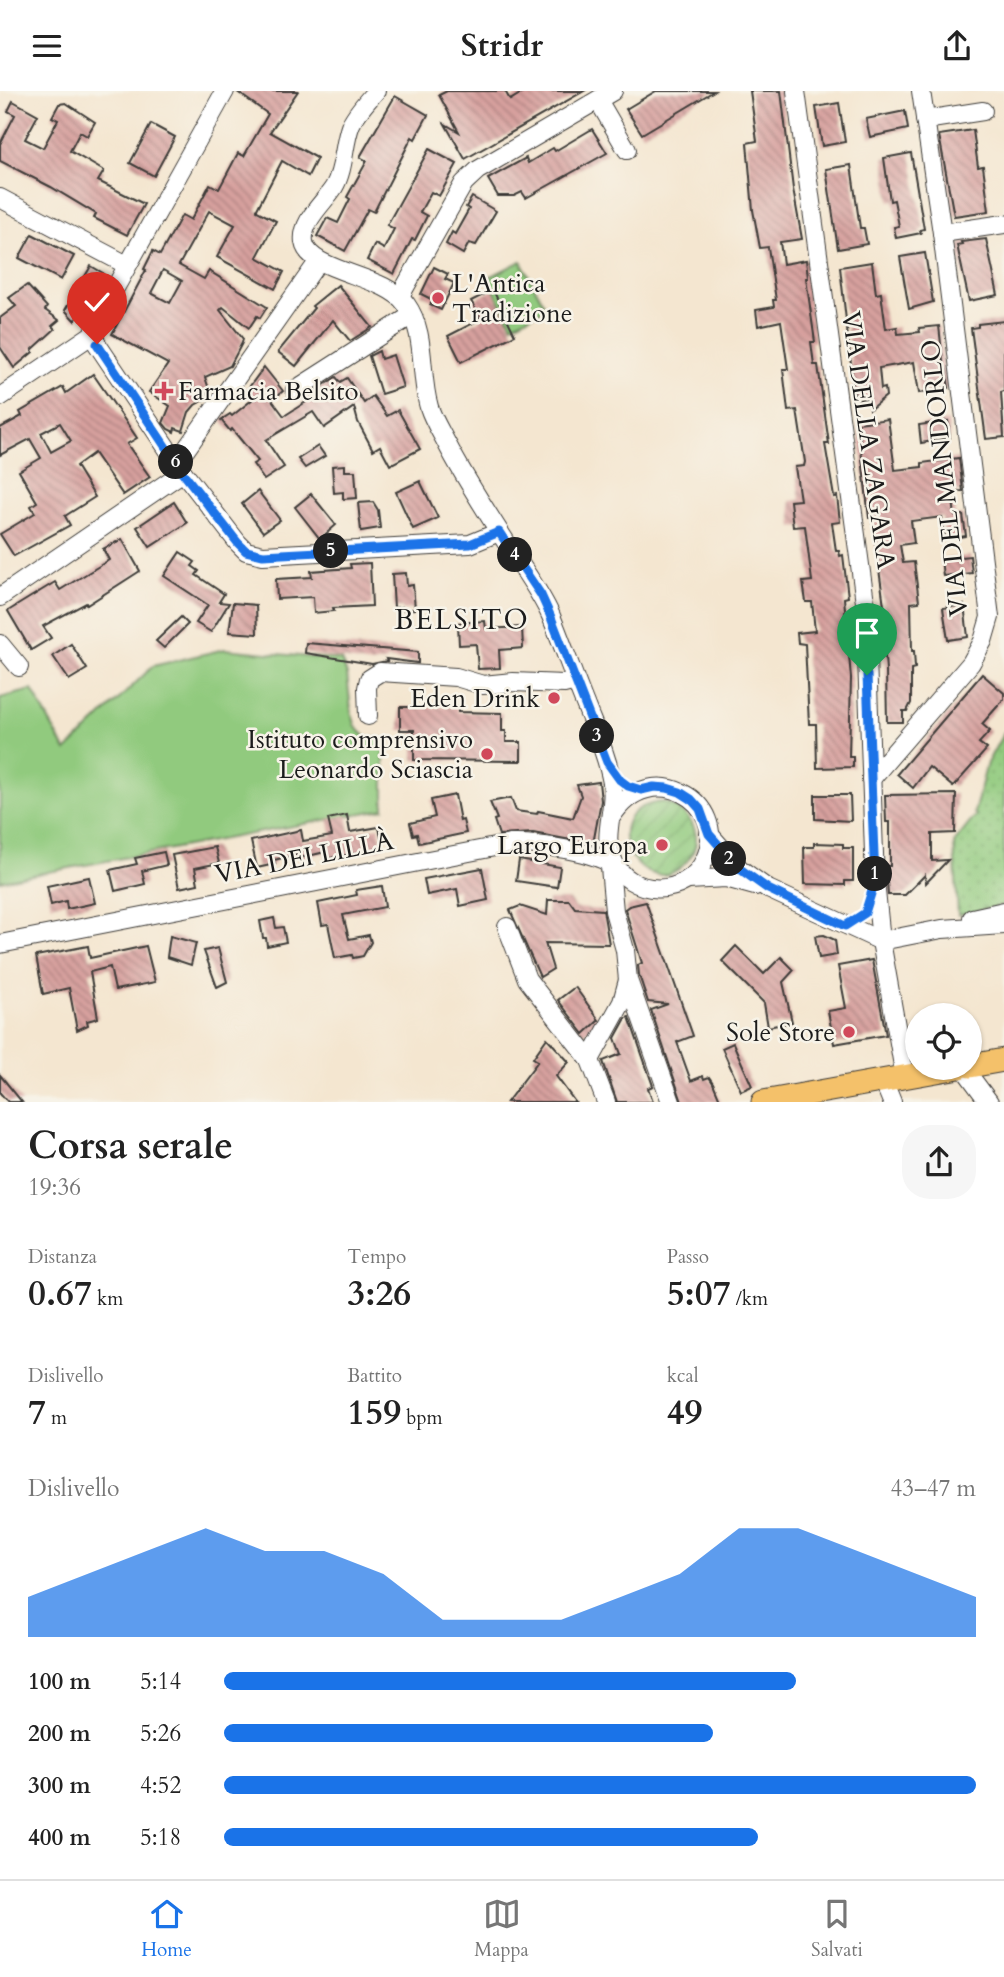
<!DOCTYPE html>
<html lang="it">
<head>
<meta charset="utf-8">
<style>
  body { margin:0; font-family:Cardo,serif; background:#f6f6f6; color:#222; height:100vh; display:flex; flex-direction:column; font-size:26px; white-space:nowrap }
  * { box-sizing:border-box; margin:0 }
  p { font-size:23px; color:#767676 }
  .icon { flex:none; width:38px; height:38px; fill:none; stroke:currentColor; stroke-width:2; stroke-linecap:round; stroke-linejoin:round }
  .map { position:relative; height:1011px; overflow:hidden }
  .drawer { display:flex; flex-direction:column; background:#fff; flex:1 }
  .drawer>* { flex:none }
  .controls { position:absolute; left:905px; top:912px; display:grid; gap:14px }
  .controls a { display:grid; place-items:center; width:77px; height:77px; border-radius:50%; background:#fff; box-shadow:0 2px 5px #0004; font-size:35px }
  .pin { position:absolute; display:grid; place-items:center; width:60px; height:60px; color:#fff; margin:-72px -30px; border-radius:50% 50% 50% 0; rotate:-45deg; box-shadow:0 0 7px #0007 }
  .pin .icon { rotate:45deg }
  .km { position:absolute; width:35px; height:35px; margin:-18px; border-radius:50%; background:#222; color:#fff; font-size:19px; line-height:35px; text-align:center }
  .round { display:grid; place-items:center; flex:none; width:74px; height:74px; border-radius:28px; background:#f6f6f6 }
  .headline { display:flex; align-items:center; justify-content:space-between; height:119px; padding:0 28px }
  h1 { font-size:38px; font-weight:600; line-height:52px }
  .stats { display:grid; grid-template-columns:repeat(3,1fr); gap:10px; height:119px; padding:7px 28px }
  .stats div { display:grid; align-content:center }
  .stats b { font-size:35px; font-weight:600 }
  .stats small { font-size:19px; font-weight:400 }
  .stats p { font-size:19px }
  .chart { height:196px; padding:14px 28px }
  .chart p { display:flex; justify-content:space-between }
  .chart svg { width:100%; height:126px; margin-top:7px; fill:#1a73e8; opacity:.7 }
  ul { padding:0 28px; list-style:none; font-size:23px }
  li { display:grid; grid-template-columns:112px 84px 1fr; align-items:center; height:52px }
  li i { height:18px; border-radius:9px; background:#1a73e8 }
  header { display:flex; justify-content:space-between; align-items:center; height:91px; padding:0 28px; background:#fff; font-size:32px; font-weight:600 }
  .dock { display:flex; justify-content:space-around; align-items:center; height:98px; border-top:2px solid #e0e0e0; background:#fff; font-size:19px; color:#767676 }
  .dock a { display:grid; justify-items:center; gap:4px }
  .dock .current { color:#1a73e8 }
  .map>svg:first-child { display:block }
  .grass { fill:#91ca7e; stroke:#56734d; stroke-width:2 }
  .park { fill:url(#park-dots); stroke:#56734d; stroke-width:2 }
  .garden { fill:url(#garden-furrows); stroke:#56734d; stroke-width:2 }
  .building { fill:url(#building-back-hatch); fill-rule:evenodd }
  .lines { fill:none; stroke-linecap:round; stroke-linejoin:round }
  .minor-casing { stroke:#3c3a37; stroke-width:20 }
  .major-casing { stroke:#3c3a37; stroke-width:25 }
  .minor { stroke:#fff; stroke-width:18 }
  .major { stroke:#f4c16a; stroke-width:23 }
  .route-casing { stroke:#fff; stroke-width:14 }
  .route { stroke:#1a73e8; stroke-width:9 }
  .poi-dot { fill:#d1495b; stroke:#f7f3e8; stroke-width:2.5 }
  .labels { text-anchor:middle; stroke-width:5; stroke-linejoin:round; paint-order:stroke }
  .poi-label { font-size:26px; fill:#1c1c1c; stroke:#f7f3e8; text-anchor:end }
  .street-label { font-size:26px; fill:#1c1c1c; stroke:#f7f3e8 }
  .neighbourhood-label { font-size:28px; letter-spacing:2px; fill:#1c1c1c; stroke:#f7f3e8 }
</style>
</head>
<body>
<header><svg class="icon" aria-label="menu" viewBox="0 0 24 24"><path d="M4 6h16M4 12h16M4 18h16"/></svg>Stridr<svg class="icon" aria-label="share" viewBox="0 0 24 24"><path d="M12 15V3M7 8l5-5 5 5M5 13v7h14v-7"/></svg></header>
<div class="map">
<svg width="1004" height="1011" viewBox="0 0 1004 1011">
  <defs>
    <pattern id="park-dots" width="8" height="8" patternUnits="userSpaceOnUse" patternTransform="scale(1.75)"><rect width="8" height="8" fill="#91ca7e"/><path d="M2 2h.1M6 6h.1" fill="none" stroke="#7cad6c" stroke-width="1.8" stroke-linecap="round"/></pattern>
    <pattern id="garden-furrows" width="10" height="10" patternUnits="userSpaceOnUse" patternTransform="scale(1.75)"><rect width="10" height="10" fill="#91ca7e"/><path d="M-1 1l2-2M0 10L10 0M9 11l2-2" fill="none" stroke="#7cad6c"/></pattern>
    <pattern id="building-back-hatch" width="6" height="6" patternUnits="userSpaceOnUse" patternTransform="scale(1.75)"><rect width="6" height="6" fill="#d7a09e"/><path d="M-1 5l2 2M0 0l6 6M5-1l2 2" fill="none" stroke="#ae8280"/></pattern>
  </defs>
  <rect width="100%" height="100%" fill="#f7f3e8"/>
  <filter id="ink" filterUnits="userSpaceOnUse"><feTurbulence type="fractalNoise" baseFrequency=".0143" numOctaves="2"/><feDisplacementMap in="SourceGraphic" scale="14" xChannelSelector="R" yChannelSelector="G"/><feConvolveMatrix kernelMatrix="1 2 1 2 8 2 1 2 1" color-interpolation-filters="sRGB"/></filter>
  <filter id="wash" filterUnits="userSpaceOnUse"><feTurbulence type="fractalNoise" baseFrequency=".00686" numOctaves="4" result="noise"/><feDisplacementMap in="SourceGraphic" scale="28" xChannelSelector="R" yChannelSelector="G"/><feGaussianBlur stdDeviation="1.57" result="paint"/><feColorMatrix in="noise" values="0 0 0 0 0 0 0 0 0 0 0 0 0 0 0 0 0 1.4 0 .05"/><feComposite in="paint" operator="in"/></filter>
  <g filter="url(#wash)">
    <rect width="100%" height="100%" fill="#f4e6d0"/>
    <g class="grass">
      <polygon points="521,170 546,217 512,234 488,187"/>
      <polygon points="225,558 341,569 347,583 351,620 356,636 366,646 384,648 384,718 0,790 0,607 32,599 66,660 153,575"/>
    </g>
    <polygon class="park" points="1004,641 1004,814 958,824 954,752 976,724 974,722 987,672"/>
    <path class="garden" d="M663,711C689,718 707,745 688,769C646,822 584,718 663,711Z"/>
    <g id="blocks">
      <g class="building">
        <path d="M236,0H298L270,41L317,67L308,85L282,70L257,118V120L276,130L257,166L284,181L275,198L217,166L235,134L209,120L179,174L204,188L209,180L267,216L260,227L257,225L249,237L223,216L220,219L243,248L242,252L230,275L205,286L209,298L206,299L209,306L195,314L189,321L183,340L175,337L174,341L168,338L163,332L170,315L149,301L168,273L112,243L146,179L144,178L153,160L160,164L182,124L191,129L210,93L219,98L238,62L244,65L268,23ZM163,179L182,190L170,212L151,202Z"/>
        <polygon points="447,0 505,0 510,9 525,0 584,0 465,68 445,33 459,41 439,4"/>
        <polygon points="656,0 714,0 642,43 626,18"/>
        <polygon points="750,0 781,0 793,98 802,148 780,151 783,173 806,169 808,187 806,187 815,251 811,251 814,274 818,274 829,353 825,353 834,406 837,405 840,431 832,432 836,460 839,460 840,465 843,464 848,506 844,507 851,587 849,666 853,666 853,676 817,677 816,633 809,633 805,553 798,552 797,542 815,540 812,511 806,511 803,491 812,490 805,435 793,436 790,410 800,409 795,376 804,375 805,371 797,319 788,320 783,278 788,278 781,230 758,235 756,219 774,216 773,209 776,209 768,156 760,157 753,119 747,52 757,50"/>
        <polygon points="395,5 428,24 415,48 412,46 374,121 368,118 345,160 317,145 327,127 338,132 350,108 347,106 367,70 360,66"/>
        <polygon points="13,10 38,24 25,48 43,57 58,29 52,26 59,13 66,12 95,31 87,45 80,41 70,60 104,80 98,90 144,113 127,144 94,127 96,123 51,96 0,70 0,53 15,24 8,20"/>
        <polygon points="839,12 845,51 822,55 816,16"/>
        <polygon points="905,20 908,38 870,46 866,28"/>
        <polygon points="151,33 175,46 154,85 130,72"/>
        <polygon points="592,38 607,62 526,107 522,101 514,105 498,105 488,88 526,67 528,72 553,57 555,60"/>
        <polygon points="973,39 978,76 983,75 989,120 954,125 939,44"/>
        <polygon points="429,58 457,73 439,105 431,101 420,121 427,125 415,149 412,148 394,183 367,169 375,153 384,158 394,138 387,134"/>
        <polygon points="911,62 924,138 920,139 921,142 896,147 894,136 899,135 894,109 890,110 884,67"/>
        <polygon points="851,74 860,137 864,137 867,153 838,158 826,78"/>
        <polygon points="472,106 496,120 476,154 469,152 463,163 446,153 452,141 455,143 469,118 466,116"/>
        <polygon points="32,143 74,165 61,189 19,167"/>
        <polygon points="986,148 998,204 969,210 957,154 962,153 961,151"/>
        <polygon points="925,162 933,211 909,218 900,166"/>
        <polygon points="872,171 876,203 881,202 886,238 897,236 898,243 920,241 919,237 939,235 944,279 946,279 949,297 919,302 914,271 879,277 881,298 885,297 886,305 870,318 869,308 855,309 840,176"/>
        <polygon points="91,175 103,182 75,230 65,219"/>
        <polygon points="434,176 448,183 445,188 454,192 441,219 430,214 433,209 421,203"/>
        <polygon points="27,194 47,216 45,219 59,229 52,235 55,238 32,259 33,261 14,277 0,256 0,227 16,215 9,207"/>
        <polygon points="338,194 372,236 350,250 333,229 296,275 278,261 314,217 312,215"/>
        <polygon points="493,199 515,244 461,271 448,245 481,228 471,210"/>
        <polygon points="1004,230 1004,300 1001,301 1004,346 986,348 971,237 978,236 978,233"/>
        <polygon points="379,260 381,268 393,264 403,296 381,303 369,265"/>
        <polygon points="264,276 283,300 272,309 284,325 306,311 304,307 336,286 340,291 347,287 364,312 373,305 387,325 398,319 420,358 390,374 380,355 373,359 358,331 354,316 324,337 313,321 266,349 284,376 264,389 253,373 258,370 232,338 230,340 221,329 230,323 232,325 253,308 247,299"/>
        <path d="M93,283L137,347L127,353L150,386L123,404L94,362L76,375L95,406L65,425L70,434L14,465L0,443L35,422L31,415L37,411L19,380L41,367L30,348L0,364V337L22,325L20,321L63,296L66,302ZM60,332L71,350L51,361L41,342Z"/>
        <polygon points="888,328 895,379 922,376 922,372 959,367 963,400 952,401 955,425 963,424 966,445 945,448 942,426 911,430 914,452 900,454 903,472 914,471 919,511 911,512 912,560 914,560 915,577 911,578 911,612 907,620 903,620 903,631 887,631 886,579 882,529 886,529 872,427 869,427 858,332"/>
        <polygon points="948,330 950,347 921,352 919,334"/>
        <polygon points="318,355 325,365 305,377 298,368"/>
        <polygon points="345,374 345,380 355,380 357,407 343,408 343,401 334,402 332,375"/>
        <polygon points="420,390 438,427 413,438 396,401"/>
        <polygon points="258,400 280,429 263,441 242,413"/>
        <polygon points="311,403 336,434 320,448 295,416"/>
        <polygon points="174,411 187,432 150,456 137,436"/>
        <polygon points="373,411 378,419 380,437 361,440 358,412"/>
        <polygon points="122,448 140,480 87,514 86,512 43,535 51,547 31,559 8,520 55,491 60,499 109,469 103,458"/>
        <polygon points="180,461 195,471 192,475 199,480 196,484 224,503 219,511 229,512 211,541 196,532 208,514 164,485"/>
        <polygon points="970,465 972,482 943,485 941,468"/>
        <polygon points="370,472 372,515 333,517 334,520 314,522 313,506 277,508 276,488 312,486 311,480 351,477 350,473"/>
        <polygon points="406,482 407,495 413,494 415,518 402,519 402,516 394,517 392,483"/>
        <polygon points="233,512 256,514 257,543 229,541"/>
        <polygon points="964,514 968,546 948,549 943,517"/>
        <polygon points="181,526 188,533 164,557 156,550"/>
        <polygon points="485,530 486,538 522,536 523,557 499,559 500,577 478,578 476,553 459,554 458,532"/>
        <polygon points="306,552 418,561 418,572 386,568 387,570 372,573 305,562"/>
        <polygon points="71,553 87,578 69,589 53,565"/>
        <polygon points="982,583 1004,602 1004,608 982,633 990,640 979,652 987,658 953,696 929,676 913,697 897,683"/>
        <polygon points="400,616 458,616 458,621 502,622 502,640 506,640 506,651 521,651 521,670 414,669 414,639 400,639"/>
        <polygon points="599,691 601,710 593,753 533,742 499,744 494,729 497,728 490,711 511,707 516,720 537,723 538,720 573,727 581,705 577,694"/>
        <polygon points="956,703 955,742 932,743 932,770 948,769 926,792 925,784 905,804 888,804 886,775 890,775 890,731 886,731 885,704"/>
        <polygon points="455,704 460,730 463,729 466,742 419,752 417,743 413,744 410,732 435,726 431,709"/>
        <polygon points="815,704 850,704 851,730 815,728"/>
        <polygon points="347,724 350,741 379,736 383,757 326,768 325,761 300,767 299,763 274,769 275,773 257,777 251,750 301,739 303,750 332,745 328,728"/>
        <polygon points="814,752 843,753 843,757 853,757 853,790 845,790 845,794 805,793 804,756 814,756"/>
        <polygon points="215,756 219,772 195,777 198,793 179,797 172,764"/>
        <polygon points="164,761 167,774 142,780 145,793 115,800 110,779 137,773 135,767"/>
        <polygon points="519,769 560,776 557,796 516,790"/>
        <polygon points="482,777 488,809 460,815 457,798 427,804 424,788"/>
        <polygon points="89,786 95,812 67,818 66,810 51,814 47,795"/>
        <polygon points="382,795 385,816 343,824 349,848 369,844 371,851 363,865 353,867 352,864 335,867 328,833 322,834 318,812 357,804 356,799"/>
        <polygon points="548,809 569,809 575,817 603,819 609,853 545,852 553,878 540,886 510,819 520,815 547,824"/>
        <polygon points="646,811 693,945 677,951 691,990 703,985 704,988 709,986 713,992 721,1011 682,1011 651,919 668,913 648,911 639,884 638,874 642,872 625,818 629,815"/>
        <polygon points="274,827 276,837 283,836 286,851 267,855 266,847 263,847 260,830"/>
        <polygon points="824,844 835,849 837,864 819,867 815,845"/>
        <polygon points="170,845 196,852 191,874 167,866"/>
        <polygon points="88,855 90,867 146,855 155,891 115,899 110,876 90,881 98,927 87,930 88,934 77,939 69,897 43,903 36,865"/>
        <polygon points="736,855 764,883 781,866 794,879 783,891 792,931 768,936 764,912 722,870"/>
        <polygon points="218,857 227,891 217,896 204,860"/>
        <polygon points="872,869 886,944 834,953 828,920 846,917 838,875"/>
        <polygon points="575,896 599,929 584,943 558,909"/>
        <polygon points="629,926 653,995 648,997 653,1011 617,1011 603,970 621,963 615,947 626,927"/>
        <polygon points="547,947 569,971 556,985 575,1011 507,1011 538,970 533,967"/>
        <polygon points="733,952 752,995 741,1000 722,957"/>
        <polygon points="0,984 22,1011 8,1011 0,1002"/>
      </g>
    </g>
  </g>
  <g filter="url(#ink)">
    <use href="#blocks" fill-opacity="0" stroke="#3c3a37" stroke-width="2"/>
    <g class="lines">
      <g class="minor-casing">
        <g id="minor">
          <path d="M376,0C367,10 357,21 351,33C343,53 345,77 334,96C324,112 301,130 304,151C308,181 385,183 406,213C427,242 419,283 429,316C433,329 441,341 447,353C466,390 489,424 511,459C525,481 541,502 551,525C563,554 573,584 585,613C595,639 607,664 612,692C616,717 602,744 612,767C628,807 687,808 705,768C731,710 650,665 612,725"/>
          <polyline points="796,0 865,511 875,790 881,850 905,986"/>
          <polyline points="598,9 627,59"/>
          <polyline points="925,29 983,20"/>
          <polyline points="0,107 127,174"/>
          <polyline points="942,142 1004,133"/>
          <polyline points="400,205 464,92 478,79 613,0"/>
          <polyline points="93,243 97,253 183,381 238,452 246,460 263,464 470,453 499,441"/>
          <polyline points="93,243 95,233 225,0"/>
          <polyline points="295,299 412,224"/>
          <polyline points="0,306 93,243"/>
          <polyline points="177,371 318,171"/>
          <polyline points="0,506 183,381"/>
          <polyline points="0,553 19,576"/>
          <polyline points="368,625 367,597 369,588 380,581 456,586 483,594 513,591 564,593 575,590"/>
          <polyline points="871,688 971,572 983,550 990,526 942,142 921,0"/>
          <polyline points="709,743 740,778 768,798 881,850 942,838 1004,834"/>
          <polyline points="609,765 614,820 625,859 628,889 671,1011"/>
          <polyline points="688,789 726,787 755,795"/>
          <polyline points="972,827 1004,820"/>
          <polyline points="507,836 527,888 590,969 606,1011"/>
          <path d="M0,853L510,753C536,752 597,760 617,777"/>
          <polyline points="590,969 622,911 628,889"/>
          <polyline points="963,976 989,1011"/>
          <polyline points="883,989 892,1011"/>
        </g>
      </g>
      <g class="major-casing">
        <g id="major">
          <polyline points="970,975 1004,969"/>
          <polyline points="763,1011 959,976"/>
        </g>
      </g>
      <use href="#minor" class="minor"/>
      <use href="#major" class="major"/>
    </g>
  </g>
  <g class="lines" filter="url(#ink)">
    <g class="route-casing">
      <polyline id="route" points="97,253 183,382 238,452 246,460 263,464 470,453 499,441 541,504 550,524 607,671 620,689 628,695 641,699 654,696 667,697 680,701 691,708 700,718 709,743 740,778 768,798 845,835 865,822 875,790 867,584"/>
    </g>
    <use href="#route" class="route"/>
  </g>
  <g class="poi-dot">
    <circle cx="438" cy="207" r="7"/>
    <path d="M160.5 289.5h7v7h7v7h-7v7h-7v-7h-7v-7h7z"/>
    <circle cx="554" cy="607" r="7"/>
    <circle cx="487" cy="663" r="7"/>
    <circle cx="662" cy="754" r="7"/>
    <circle cx="849" cy="941" r="7"/>
  </g>
  <g class="labels">
    <g class="poi-label">
      <text x="452" y="201" text-anchor="start">L'Antica<tspan x="452" dy="30">Tradizione</tspan></text>
      <text x="178" y="309" text-anchor="start">Farmacia Belsito</text>
      <text x="540" y="616">Eden Drink</text>
      <text x="473" y="657">Istituto comprensivo<tspan x="473" dy="30">Leonardo Sciascia</tspan></text>
      <text x="648" y="763">Largo Europa</text>
      <text x="835" y="950">Sole Store</text>
    </g>
    <g class="street-label">
      <text transform="translate(869 349) rotate(82)" y="9">VIA DELLA ZAGARA</text>
      <text transform="translate(944 387) rotate(-96)" y="9">VIA DEL MANDORLO</text>
      <text transform="translate(304 766) rotate(-11)" y="9">VIA DEI LILLÀ</text>
    </g>
    <g class="neighbourhood-label">
      <text x="462" y="538">BELSITO</text>
    </g>
  </g>
</svg>
<div class="controls">
<a><svg class="icon" aria-label="locate" viewBox="0 0 24 24"><circle cx="12" cy="12" r="6"/><path d="M12 2v4M12 18v4M2 12h4M18 12h4"/></svg></a>
</div>
<div class="pin" style="left:867px;top:584px;background:#1e9e55"><svg class="icon" aria-label="arrive" viewBox="0 0 24 24"><path d="M6 21V4h12l-3 4 3 4H6"/></svg></div>
<div class="pin" style="left:97px;top:253px;background:#d93025"><svg class="icon" aria-label="check" viewBox="0 0 24 24"><path d="M5 12l5 5 9-10"/></svg></div>
<b class="km" style="left:875px;top:783px">1</b>
<b class="km" style="left:729px;top:768px">2</b>
<b class="km" style="left:597px;top:645px">3</b>
<b class="km" style="left:515px;top:464px">4</b>
<b class="km" style="left:331px;top:460px">5</b>
<b class="km" style="left:176px;top:371px">6</b>
</div>
<section class="drawer">
<div class="headline"><div><h1>Corsa serale</h1><p>19:36</p></div><a class="round"><svg class="icon" aria-label="share" viewBox="0 0 24 24"><path d="M12 15V3M7 8l5-5 5 5M5 13v7h14v-7"/></svg></a></div>
<div class="stats">
<div><p>Distanza</p><b>0.67<small> km</small></b></div>
<div><p>Tempo</p><b>3:26</b></div>
<div><p>Passo</p><b>5:07<small> /km</small></b></div>
</div>
<div class="stats">
<div><p>Dislivello</p><b>7<small> m</small></b></div>
<div><p>Battito</p><b>159<small> bpm</small></b></div>
<div><p>kcal</p><b>49</b></div>
</div>
<div class="chart"><p><span>Dislivello</span>43–47 m</p>
<svg viewBox="0 0 160 44" preserveAspectRatio="none"><path d="M0 44V30L10 22L20 14L30 6L40 14L50 14L60 22L70 38L80 38L90 38L100 30L110 22L120 6L130 6L140 14L150 22L160 30V44z"/></svg>
</div>
<ul>
<li><b>100 m</b>5:14<i style="width:76%"></i></li>
<li><b>200 m</b>5:26<i style="width:65%"></i></li>
<li><b>300 m</b>4:52<i style="width:100%"></i></li>
<li><b>400 m</b>5:18<i style="width:71%"></i></li>
</ul>
</section>
<nav class="dock">
<a class="current"><svg class="icon" aria-label="home" viewBox="0 0 24 24"><path d="M3 11l9-7 9 7M6 9v11h12V9"/></svg>Home</a>
<a><svg class="icon" aria-label="map" viewBox="0 0 24 24"><path d="M3 6l6-2 6 2 6-2v14l-6 2-6-2-6 2zM9 4v14M15 6v14"/></svg>Mappa</a>
<a><svg class="icon" aria-label="saved" viewBox="0 0 24 24"><path d="M7 4h10v16l-5-4-5 4z"/></svg>Salvati</a>
</nav>
</body>
</html>
